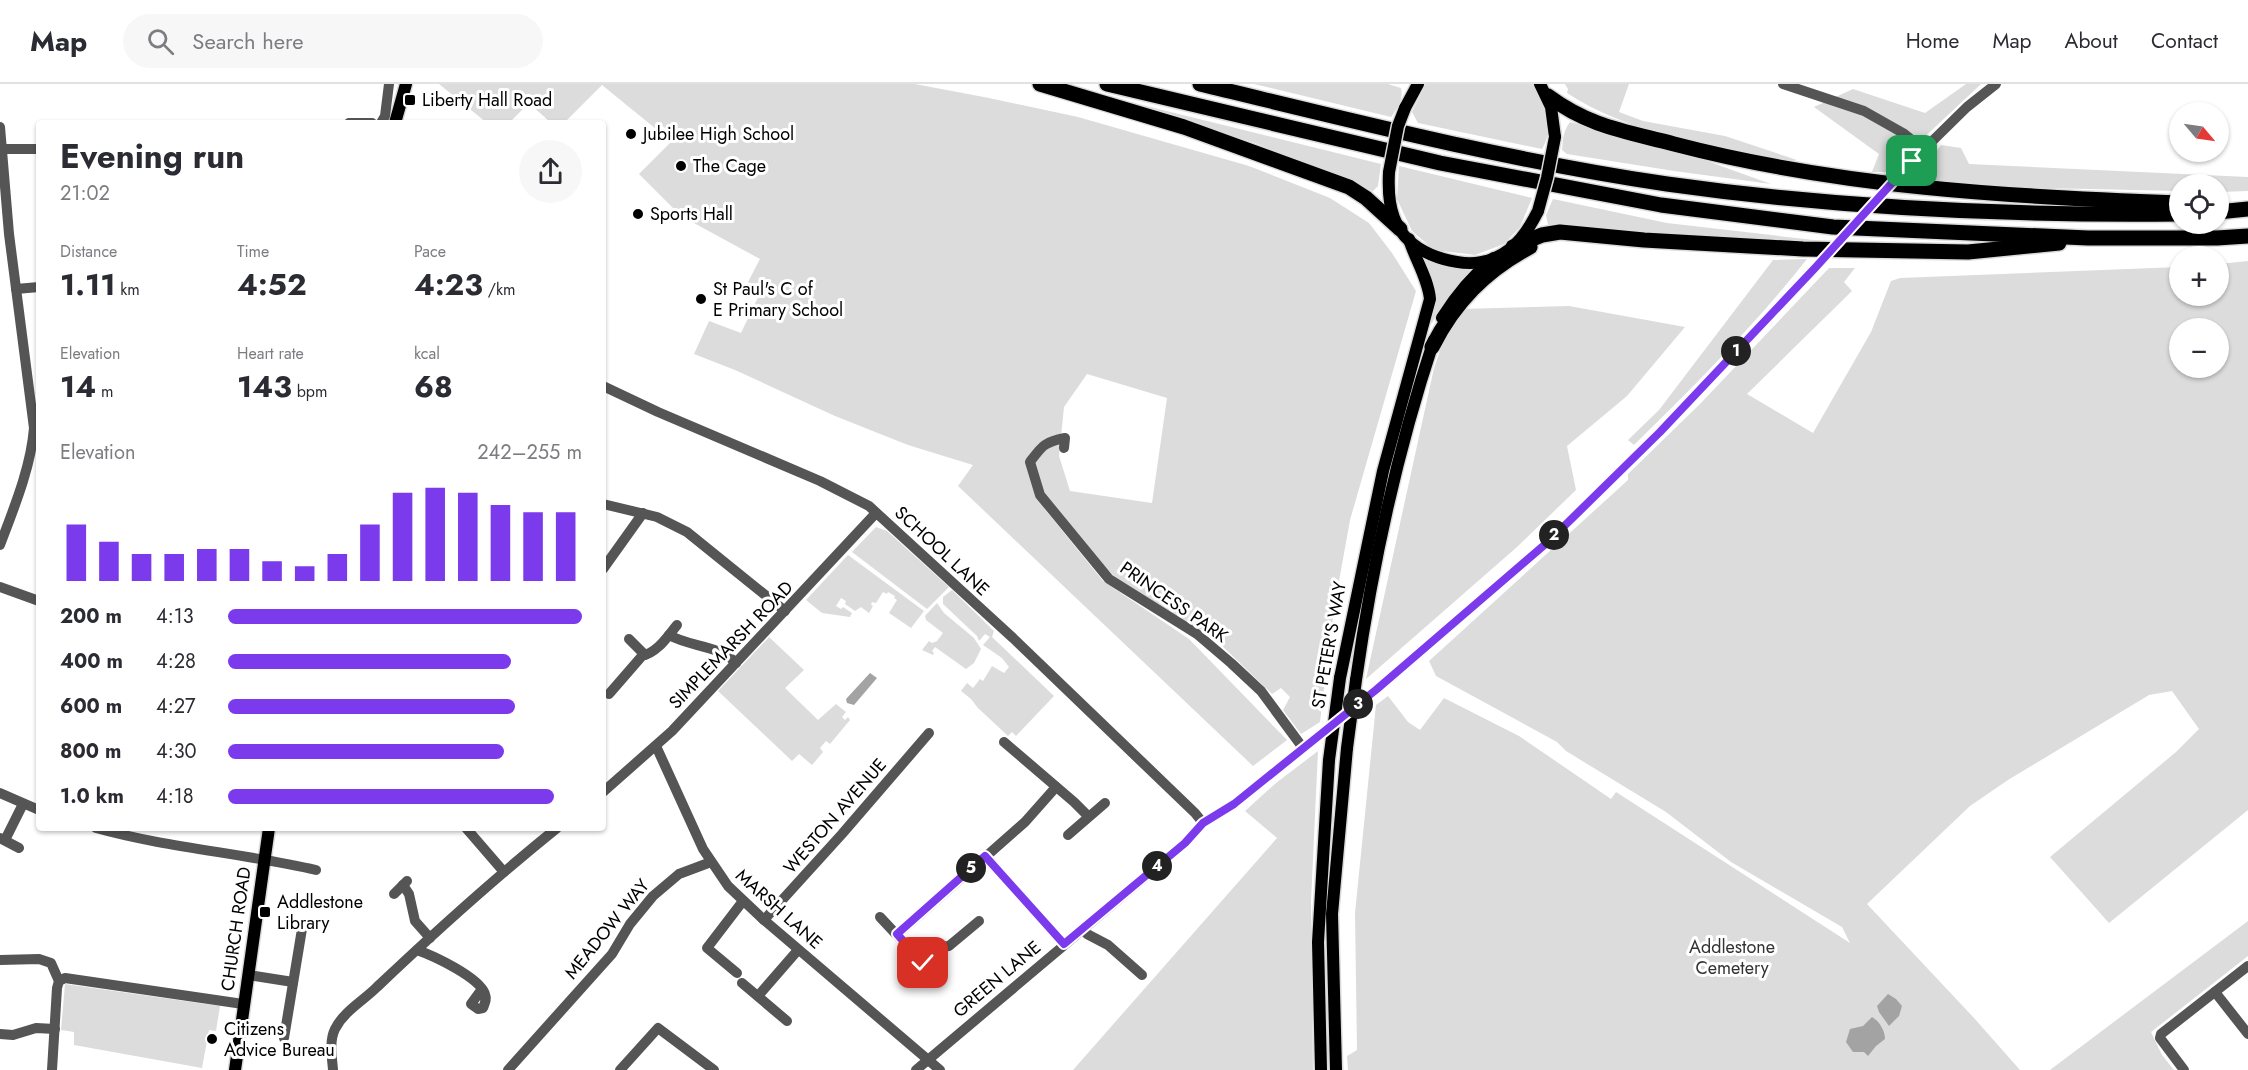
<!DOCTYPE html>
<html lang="en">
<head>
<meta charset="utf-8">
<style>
  body { margin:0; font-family:Jost,sans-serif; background:#f7f7f7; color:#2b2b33; height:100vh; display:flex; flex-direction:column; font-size:22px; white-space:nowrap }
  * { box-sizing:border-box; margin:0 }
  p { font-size:20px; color:#7c7c81 }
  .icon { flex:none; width:33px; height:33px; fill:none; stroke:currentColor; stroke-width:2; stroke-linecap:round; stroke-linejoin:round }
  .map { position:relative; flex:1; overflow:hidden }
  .drawer { position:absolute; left:36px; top:36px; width:570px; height:711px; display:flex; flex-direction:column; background:#fff; border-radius:6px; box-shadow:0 2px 4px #0004 }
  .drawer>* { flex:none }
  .needle { width:39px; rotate:119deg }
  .tools { position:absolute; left:2169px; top:18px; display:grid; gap:12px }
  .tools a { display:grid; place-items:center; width:60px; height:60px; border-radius:50%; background:#fff; box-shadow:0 2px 4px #0004; font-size:30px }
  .pin { position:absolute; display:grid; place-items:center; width:51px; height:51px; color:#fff; margin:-26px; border-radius:12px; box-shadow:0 3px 9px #0006 }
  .km { position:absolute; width:30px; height:30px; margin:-15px; border-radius:50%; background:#222; color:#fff; font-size:16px; line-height:30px; text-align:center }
  .round { display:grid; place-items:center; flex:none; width:63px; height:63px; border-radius:32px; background:#f7f7f7 }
  .headline { display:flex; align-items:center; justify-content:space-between; height:102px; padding:0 24px }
  h1 { font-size:33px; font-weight:700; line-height:45px }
  .metrics { display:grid; grid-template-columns:repeat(3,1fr); gap:9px; height:102px; padding:6px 24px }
  .metrics div { display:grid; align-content:center }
  .metrics b { font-size:30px; font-weight:700 }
  .metrics small { font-size:16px; font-weight:400 }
  .metrics p { font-size:16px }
  .chart { height:168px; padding:12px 24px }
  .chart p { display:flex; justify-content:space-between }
  .chart svg { width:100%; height:108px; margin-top:6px; stroke:#7c3aed; stroke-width:6 }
  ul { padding:0 24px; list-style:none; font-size:20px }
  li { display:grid; grid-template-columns:96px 72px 1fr; align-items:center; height:45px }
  li i { height:15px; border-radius:8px; background:#7c3aed }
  header { display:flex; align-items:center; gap:36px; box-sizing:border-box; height:84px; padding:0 30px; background:#fff; border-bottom:2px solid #e1e1e2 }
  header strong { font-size:28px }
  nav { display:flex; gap:33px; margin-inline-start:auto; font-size:21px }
  .search { width:420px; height:54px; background:#f7f7f7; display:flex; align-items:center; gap:15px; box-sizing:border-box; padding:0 21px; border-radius:33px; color:#7c7c81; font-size:22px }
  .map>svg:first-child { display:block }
  .green { fill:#dcdcdc; fill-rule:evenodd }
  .water { fill:#a3a3a3 }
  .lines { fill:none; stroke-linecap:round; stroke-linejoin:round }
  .major-casing { stroke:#dbdbdb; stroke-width:15 }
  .highway-casing { stroke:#dbdbdb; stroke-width:18 }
  .minor { stroke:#555; stroke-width:10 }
  .major { stroke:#000; stroke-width:12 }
  .highway { stroke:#000; stroke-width:15 }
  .major-bridge-casing { stroke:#dbdbdb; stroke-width:15; stroke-linecap:butt }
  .minor-bridge { stroke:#555; stroke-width:10 }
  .major-bridge { stroke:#000; stroke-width:12 }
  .route-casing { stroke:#fff; stroke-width:12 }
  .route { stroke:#7c3aed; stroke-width:8 }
  .poi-dot { fill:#000; stroke:#fff; stroke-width:2 }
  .labels { text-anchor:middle; stroke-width:6; stroke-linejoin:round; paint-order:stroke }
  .poi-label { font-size:18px; fill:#000; stroke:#fff; text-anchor:start }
  .street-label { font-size:18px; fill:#000; stroke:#fff }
  .park-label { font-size:18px; fill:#333; stroke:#fff }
</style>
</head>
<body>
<header>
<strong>Map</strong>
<div class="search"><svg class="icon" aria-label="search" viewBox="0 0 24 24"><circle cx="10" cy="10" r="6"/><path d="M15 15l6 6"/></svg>Search here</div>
<nav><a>Home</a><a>Map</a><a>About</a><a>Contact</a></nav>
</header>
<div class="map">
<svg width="2248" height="986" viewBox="0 0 2248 986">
  <rect width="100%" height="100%" fill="#fff"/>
  <g class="green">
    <path d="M439,0H915L989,14L1078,33L1249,82L1330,114L1369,139L1392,169L1416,207L1350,436L1334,525L1320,638L1301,650L1283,626L1290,613L1281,604L1272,610L1214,554L1115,493L1061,438L1043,423L1103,497L1189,555L1287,656L1253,682L958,402L973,381L908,361L835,332L735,286L694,270L709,237L741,249L762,205L748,198L760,175L681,132L639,90L671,58L669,47L661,41L656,45L602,1L564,39H551L529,19L509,39H487ZM1087,290L1167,314L1152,419L1070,407L1059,372L1064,323Z"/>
    <path d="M1254,0H1388L1401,4C1404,14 1397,25 1391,33Z"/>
    <path d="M1426,0H1532C1548,17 1554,45 1542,65L1418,39L1412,28Z"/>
    <path d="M1565,0H1629L1619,28L1643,37L1725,52L1797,76L1789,78C1718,63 1628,50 1567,9L1568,5Z"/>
    <polygon points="1966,0 1981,0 1887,88 1872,88 1879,70 1814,23 1853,5 1925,29"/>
    <polygon points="1130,18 1381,80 1378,102 1373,107 1368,106 1255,59 1147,26"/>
    <path d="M1570,38L1685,69L1771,100L1674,87L1567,70L1562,66C1563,55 1563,47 1570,38Z"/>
    <polygon points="1941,61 1961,64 1969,80 2248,93 2248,107 2219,108 2218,100 2180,100 2179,107 1957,102 1914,96"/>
    <polygon points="1399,82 1532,114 1520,143 1504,160 1475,171 1434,166 1412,147 1397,115"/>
    <polygon points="1553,115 1667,139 1822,157 1788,159 1558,143 1548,141 1546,131"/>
    <path d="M1421,173C1439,180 1453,186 1472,185C1456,202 1443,218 1432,239L1428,240C1434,211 1437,200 1421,173Z"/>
    <path d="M1807,175C1755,241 1694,302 1634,361L1628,356L1659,326L1773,176Z"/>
    <path d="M2248,177V726L2109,839L2050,773L2176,668L2199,645L2172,607L2149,611L2008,696L1970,722L1867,820L1974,934L2020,986H1348L1347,972L1357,966L1355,829L1376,621L1388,612L1408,638L1420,646L1444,614L1519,652L1611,715L1616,708L1850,859L1842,843L1731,778L1666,728L1566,667L1557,658L1436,592L1429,577L1628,396V390L1700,320L1829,184H1855L1844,198L1852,207L1747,310L1813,349L1871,248L1891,197L1900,194L2179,183L2180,212H2218L2219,180ZM2180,244H2218V284H2180Z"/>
    <polygon points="1569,222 1685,243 1627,312 1567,362 1576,406 1517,463 1366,595 1434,284 1448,244 1459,225"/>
    <polygon points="876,443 887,447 949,503 927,525 852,468"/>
    <polygon points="848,471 924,527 911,544 889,529 897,516 894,514 895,512 888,508 887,510 883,508 876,519 872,518 871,521 873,522 869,529 861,523 855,527 845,520 846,517 841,514 836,522 841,525 843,523 852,529 850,533 822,529 806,516"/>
    <polygon points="952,506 994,547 992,553 1054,612 1016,652 1012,648 1008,652 978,624 971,615 961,607 967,599 973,604 980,595 983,597 992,582 1004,589 1009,583 1002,574 983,561 990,553 985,550 979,557 977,552 943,520 943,513"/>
    <polygon points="937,519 944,529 974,554 981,565 974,579 966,585 935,563 932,567 934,569 933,571 922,566 929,557 932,559 937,557 943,549 926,536 925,532"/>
    <polygon points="769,553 804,586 785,604 818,636 836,620 846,628 842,633 845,636 848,633 850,636 830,660 826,657 820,664 823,668 812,681 799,670 792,677 718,607"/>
    <polygon points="1318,667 1311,818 1313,986 1073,986 1277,754 1245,727 1276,699"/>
    <polygon points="2248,837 2248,872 2151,948 2162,971 2174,986 2050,986"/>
    <polygon points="65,900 220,922 216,947 209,946 202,984 74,961 74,948 61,946"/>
  </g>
  <g class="water">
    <polygon points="870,589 877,594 854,621 847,619 846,615"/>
    <polygon points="1888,910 1896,915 1902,922 1899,932 1889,942 1879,928 1877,922"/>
    <path d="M1872,933C1879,937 1885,946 1885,955L1876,962L1868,972L1864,968H1853L1846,958L1850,945L1863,942Z"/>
  </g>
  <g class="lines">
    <g class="major-casing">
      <g id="major">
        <polyline points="1540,0 1551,23 1555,53"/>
        <polyline points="1405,24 1418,0"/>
        <polyline points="395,39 406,0"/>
        <path d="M1389,88C1388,109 1389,128 1400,146C1418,173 1466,187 1495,174C1516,165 1528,147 1538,127"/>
        <path d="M1442,234C1457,210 1472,192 1494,174"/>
        <path d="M1340,594L1383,387L1430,215C1428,194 1415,175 1409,155"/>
        <path d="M1356,596C1372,483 1398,364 1434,256"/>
        <polyline points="235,986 269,744"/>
        <polyline points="1321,986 1318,858 1329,676"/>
        <polyline points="1336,986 1332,830 1347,664"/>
      </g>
    </g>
    <g class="highway-casing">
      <g id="highway">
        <polyline points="1040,0 1184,43 1349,103 1366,114 1400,145"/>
        <polyline points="1107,0 1440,79 1661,121 1833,143 2088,154 2217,154 2248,152"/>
        <path d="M1200,0C1354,37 1510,77 1667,100C1837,124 2008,132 2180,130"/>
        <path d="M1548,12C1590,43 1625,47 1674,60C1839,103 2009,113 2180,119"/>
        <polyline points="2218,128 2248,125"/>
        <polyline points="1513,163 1542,151 1560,148 1644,156 1803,165 1968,168 2059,159"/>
        <path d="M1432,263C1455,218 1485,187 1530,163"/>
      </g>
    </g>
    <g class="minor">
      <polyline points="1783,0 1864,27 1903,49 1924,66"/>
      <polyline points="349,39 372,39"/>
      <polyline points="381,39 385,32 389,0"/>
      <path d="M0,43L9,150L34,344C31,383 14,424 0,461"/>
      <polyline points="2,65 39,65"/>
      <polyline points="1912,77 1967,23 1996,0"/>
      <polyline points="16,205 39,203"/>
      <polyline points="603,302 658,328 820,397 869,422 1013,554 1195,729 1203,739"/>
      <path d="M1064,364L1065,354C1044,358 1042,362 1030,378L1040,411L1109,495L1197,550L1231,579L1261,607L1303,664"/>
      <polyline points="603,420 657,433 687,448 785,527"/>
      <polyline points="603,485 643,429"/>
      <polyline points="0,503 39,517"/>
      <path d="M669,551C690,563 719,561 736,579"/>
      <polyline points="629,555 645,571"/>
      <path d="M609,610L642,572C658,568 667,553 677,541"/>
      <polyline points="1004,658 1074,718 1088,732"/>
      <polyline points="656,662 703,765 728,802 764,836 940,986"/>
      <polyline points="603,708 672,647 876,429"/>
      <polyline points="0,709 39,726"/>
      <path d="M96,744C168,764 243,769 316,786"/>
      <polyline points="466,744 504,788"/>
      <polyline points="1068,751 1105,719"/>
      <polyline points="0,754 19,764"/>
      <polyline points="5,756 23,720"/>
      <polyline points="985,772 1064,860"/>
      <polyline points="403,801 409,810 415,837 430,854"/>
      <polyline points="394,810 407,797"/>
      <polyline points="880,833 923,879"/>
      <polyline points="764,836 842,750 929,649"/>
      <polyline points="1083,845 1087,850 1108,861 1142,891"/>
      <polyline points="897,851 1025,738 1056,703"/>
      <path d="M417,866C434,872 479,893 485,910C487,915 485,919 483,924L478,925L471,920L482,905"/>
      <polyline points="0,876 39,875 51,879 59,897"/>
      <polyline points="737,889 707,864 743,817"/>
      <polyline points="248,891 293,898"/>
      <polyline points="910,892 941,863 949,862 979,837"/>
      <polyline points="742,899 787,937"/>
      <polyline points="2215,908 2248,950"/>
      <polyline points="758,912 798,866"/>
      <polyline points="0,950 13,951 36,944 55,945"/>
      <polyline points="284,954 302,845"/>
      <polyline points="52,986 57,904 59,897 65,894 243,920"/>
      <path d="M333,986C332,973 329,957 335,945C344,927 363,917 377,903C435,848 495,794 557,744"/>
      <polyline points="508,986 612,870 630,840 653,812 679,790 711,778"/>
      <polyline points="620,986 658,944 714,986"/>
      <polyline points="916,986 1131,805 1185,759 1203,739 1234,720 1377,605 1549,457 1660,348 1815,184"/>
      <polyline points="2184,986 2160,954 2161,950 2248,882"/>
    </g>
    <use href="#major" class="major"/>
    <use href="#highway" class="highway"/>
    <g class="major-bridge-casing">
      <g id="major-bridge">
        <polyline points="1389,88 1398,42 1405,24"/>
        <polyline points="1538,127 1547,94 1555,53"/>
        <polyline points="1347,664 1356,596"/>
        <polyline points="1329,676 1340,594"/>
      </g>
    </g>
    <polyline class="minor-bridge" points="1815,184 1912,77"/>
    <use href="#major-bridge" class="major-bridge"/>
  </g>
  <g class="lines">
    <g class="route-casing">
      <polyline id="route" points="923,879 897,850 985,772 1064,860 1185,759 1203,739 1234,720 1377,605 1549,457 1660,348 1815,184 1912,77"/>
    </g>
    <use href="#route" class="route"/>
  </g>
  <g class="poi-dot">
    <rect x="404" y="10" width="12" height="12" rx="3"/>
    <circle cx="631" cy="50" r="6"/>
    <circle cx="681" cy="82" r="6"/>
    <circle cx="638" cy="130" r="6"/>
    <circle cx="701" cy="215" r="6"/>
    <rect x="259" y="822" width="12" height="12" rx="3"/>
    <circle cx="212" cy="955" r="6"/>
  </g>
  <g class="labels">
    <g class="poi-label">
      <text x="422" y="22">Liberty Hall Road</text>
      <text x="643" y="56">Jubilee High School</text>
      <text x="693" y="88">The Cage</text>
      <text x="650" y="136">Sports Hall</text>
      <text x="713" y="211">St Paul's C of<tspan x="713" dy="21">E Primary School</tspan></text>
      <text x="277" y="824">Addlestone<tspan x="277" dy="21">Library</tspan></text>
      <text x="224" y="951">Citizens<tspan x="224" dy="21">Advice Bureau</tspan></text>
    </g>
    <g class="street-label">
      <text transform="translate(942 467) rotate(43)" y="6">SCHOOL LANE</text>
      <text transform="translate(1174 518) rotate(35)" y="6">PRINCESS PARK</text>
      <text transform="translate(731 561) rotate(-46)" y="6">SIMPLEMARSH ROAD</text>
      <text transform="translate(1329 561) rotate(-80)" y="6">ST PETER'S WAY</text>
      <text transform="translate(835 732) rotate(-49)" y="6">WESTON AVENUE</text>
      <text transform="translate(779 825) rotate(42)" y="6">MARSH LANE</text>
      <text transform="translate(236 845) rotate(-82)" y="6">CHURCH ROAD</text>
      <text transform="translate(607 845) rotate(-51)" y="6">MEADOW WAY</text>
      <text transform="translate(997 895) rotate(-40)" y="6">GREEN LANE</text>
    </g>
    <g class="park-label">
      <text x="1732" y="869">Addlestone<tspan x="1732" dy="21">Cemetery</tspan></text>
    </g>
  </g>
</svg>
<div class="tools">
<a><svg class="needle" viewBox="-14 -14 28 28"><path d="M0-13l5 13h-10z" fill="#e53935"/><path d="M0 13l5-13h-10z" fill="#7c7c81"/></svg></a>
<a><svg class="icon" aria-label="locate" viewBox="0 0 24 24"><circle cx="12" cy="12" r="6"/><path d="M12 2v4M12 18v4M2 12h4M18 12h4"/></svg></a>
<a>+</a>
<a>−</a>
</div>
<div class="pin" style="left:1912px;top:77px;background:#1e9e55"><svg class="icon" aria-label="arrive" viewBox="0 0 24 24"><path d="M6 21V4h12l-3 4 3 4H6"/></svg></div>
<div class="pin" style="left:923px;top:879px;background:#d93025"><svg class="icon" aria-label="check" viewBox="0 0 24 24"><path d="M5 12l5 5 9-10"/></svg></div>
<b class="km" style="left:1736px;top:267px">1</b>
<b class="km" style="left:1554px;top:451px">2</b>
<b class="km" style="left:1358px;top:620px">3</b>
<b class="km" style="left:1157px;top:782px">4</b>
<b class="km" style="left:971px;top:784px">5</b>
<section class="drawer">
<div class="headline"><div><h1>Evening run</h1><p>21:02</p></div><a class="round"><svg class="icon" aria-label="share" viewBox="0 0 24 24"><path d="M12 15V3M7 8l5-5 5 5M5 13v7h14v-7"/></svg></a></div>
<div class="metrics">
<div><p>Distance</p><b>1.11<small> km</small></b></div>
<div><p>Time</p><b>4:52</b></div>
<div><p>Pace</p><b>4:23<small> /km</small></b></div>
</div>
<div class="metrics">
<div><p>Elevation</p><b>14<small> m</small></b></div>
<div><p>Heart rate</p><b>143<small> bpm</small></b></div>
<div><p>kcal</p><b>68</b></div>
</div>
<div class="chart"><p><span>Elevation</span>242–255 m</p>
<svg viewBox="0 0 160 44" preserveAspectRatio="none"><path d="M5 44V21M15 44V28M25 44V33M35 44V33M45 44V31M55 44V31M65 44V36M75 44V38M85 44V33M95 44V21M105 44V8M115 44V6M125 44V8M135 44V13M145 44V16M155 44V16"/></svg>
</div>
<ul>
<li><b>200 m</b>4:13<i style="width:100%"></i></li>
<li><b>400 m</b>4:28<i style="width:80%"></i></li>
<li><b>600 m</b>4:27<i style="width:81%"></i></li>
<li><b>800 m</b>4:30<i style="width:78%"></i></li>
<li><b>1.0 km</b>4:18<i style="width:92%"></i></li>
</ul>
</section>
</div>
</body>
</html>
